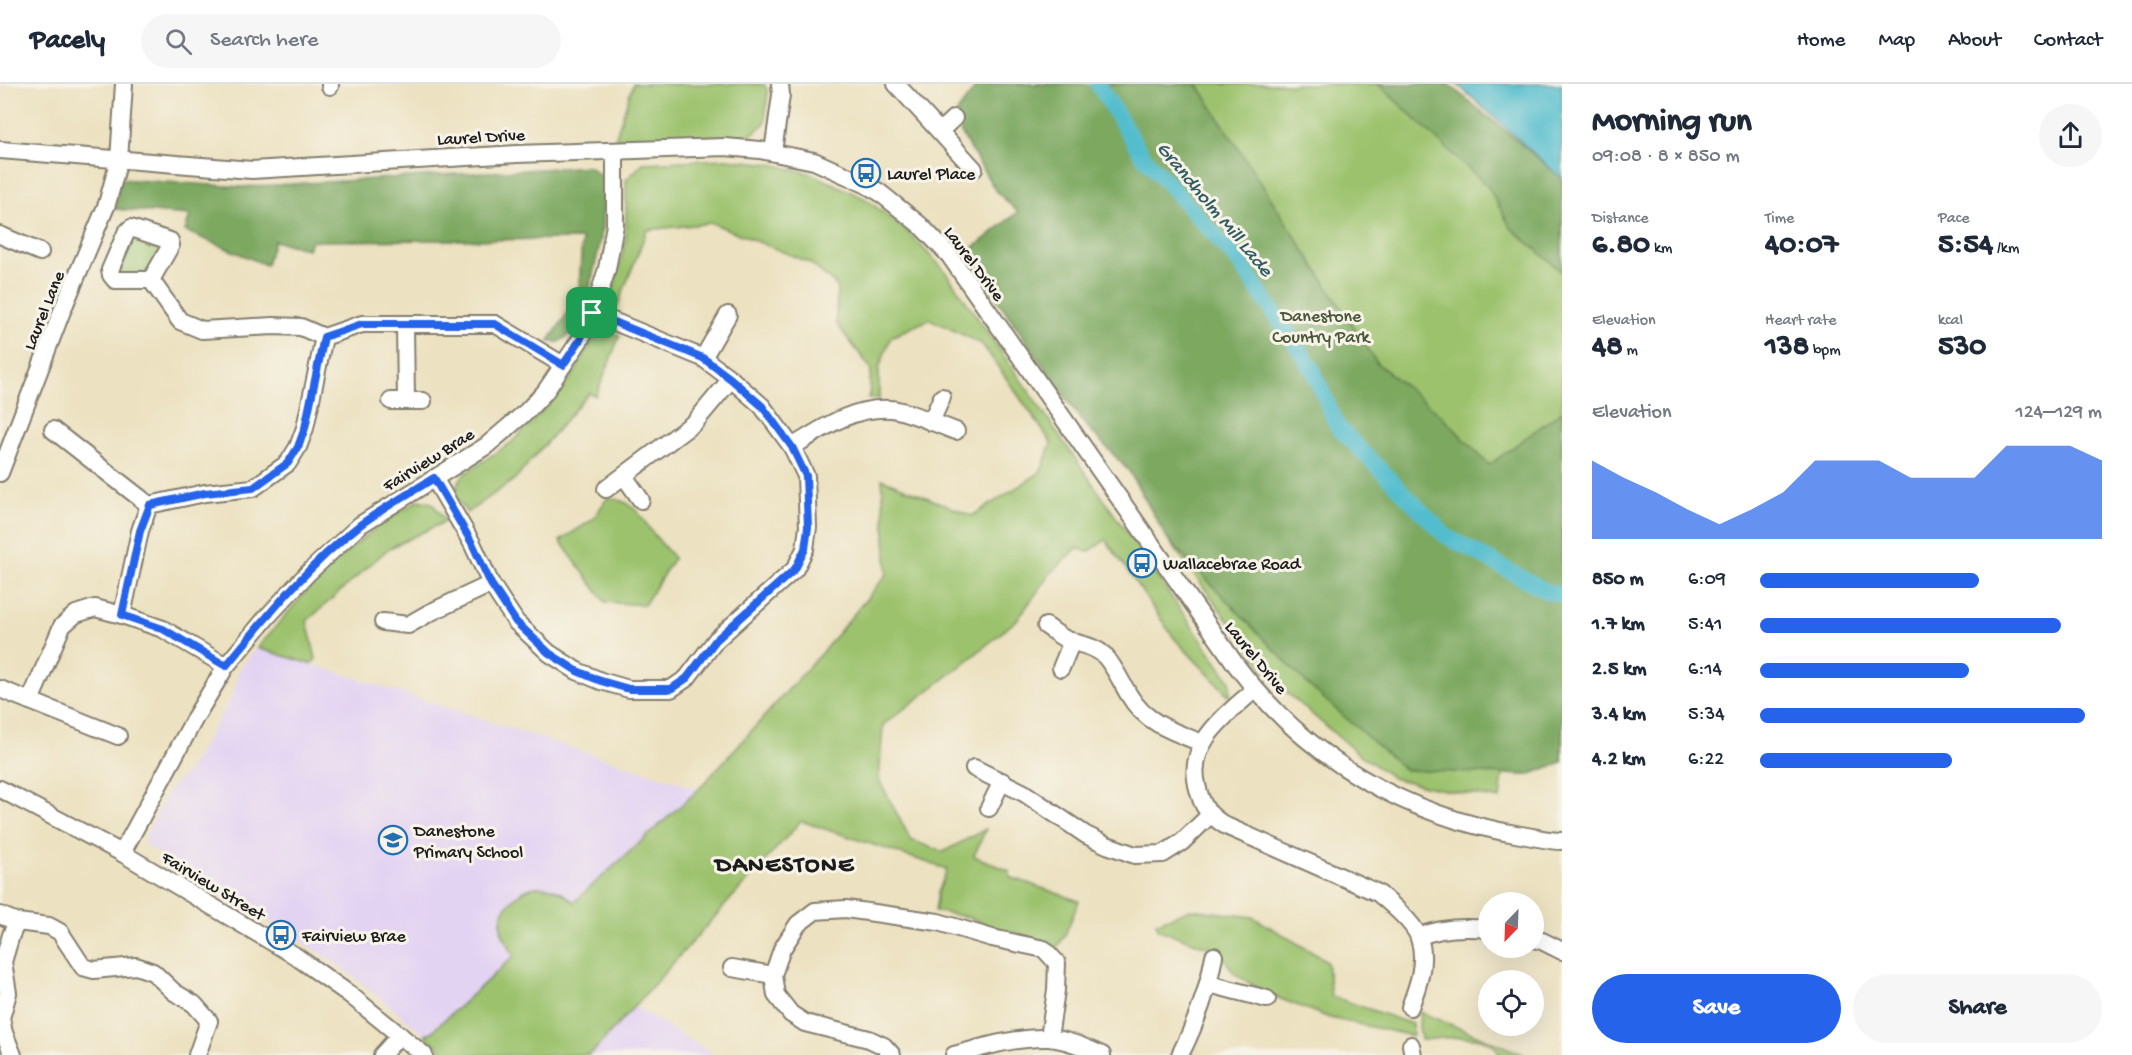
<!DOCTYPE html>
<html lang="en">
<head>
<meta charset="utf-8">
<style>
  body { margin:0; font-family:"Gochi Hand",sans-serif; background:#f6f6f7; color:#1f2937; height:100vh; display:flex; flex-direction:column; font-size:22px; white-space:nowrap }
  * { box-sizing:border-box; margin:0 }
  p { font-size:20px; color:#747a83 }
  .icon { flex:none; width:33px; height:33px; fill:none; stroke:currentColor; stroke-width:2; stroke-linecap:round; stroke-linejoin:round }
  .map { position:relative; flex:1; overflow:hidden }
  .panel { display:flex; flex-direction:column; background:#fff; width:570px }
  .panel>* { flex:none }
  .needle { width:39px; rotate:203deg }
  .buttons { position:absolute; left:1478px; top:808px; display:grid; gap:12px }
  .buttons a { display:grid; place-items:center; width:66px; height:66px; border-radius:50%; background:#fff; box-shadow:0 6px 24px #0002; font-size:30px }
  .pin { position:absolute; display:grid; place-items:center; width:51px; height:51px; color:#fff; margin:-26px; border-radius:12px; box-shadow:0 3px 9px #0006 }
  .round { display:grid; place-items:center; flex:none; width:63px; height:63px; border-radius:32px; background:#f6f6f7 }
  .head { display:flex; align-items:center; justify-content:space-between; height:102px; padding:0 30px }
  h1 { font-size:33px; font-weight:700; line-height:45px }
  .figures { display:grid; grid-template-columns:repeat(3,1fr); gap:9px; height:102px; padding:6px 30px }
  .figures div { display:grid; align-content:center }
  .figures b { font-size:30px; font-weight:700 }
  .figures small { font-size:16px; font-weight:400 }
  .figures p { font-size:16px }
  .chart { height:168px; padding:12px 30px }
  .chart p { display:flex; justify-content:space-between }
  .chart svg { width:100%; height:108px; margin-top:6px; fill:#2563eb; opacity:.7 }
  .primary-button { display:flex; gap:12px; margin-top:auto; padding:12px 30px }
  .primary-button a { flex:1; height:69px; border-radius:36px; background:#2563eb; color:#fff; font-size:24px; font-weight:700; line-height:69px; text-align:center }
  .primary-button a+a { background:#f6f6f7; color:#1f2937 }
  ul { padding:0 30px; list-style:none; font-size:20px }
  li { display:grid; grid-template-columns:96px 72px 1fr; align-items:center; height:45px }
  li i { height:15px; border-radius:8px; background:#2563eb }
  header { display:flex; align-items:center; gap:36px; box-sizing:border-box; height:84px; padding:0 30px; background:#fff; border-bottom:2px solid #e0e1e3 }
  header strong { font-size:28px }
  nav { display:flex; gap:33px; margin-inline-start:auto; font-size:21px }
  .search { width:420px; height:54px; background:#f6f6f7; display:flex; align-items:center; gap:15px; box-sizing:border-box; padding:0 21px; border-radius:33px; color:#747a83; font-size:22px }
  main { display:flex; flex:1; min-height:0 }
  .map>svg:first-child { display:block }
  .built { fill:#e3d3f3 }
  .green { fill:#9cc26d; stroke:#5c6f44; stroke-width:1.5 }
  .forest { fill:#7da860; stroke:#4c623e; stroke-width:1.5 }
  .water { fill:#52bdce; stroke:#376c75; stroke-width:1.5 }
  .lines { fill:none; stroke-linecap:round; stroke-linejoin:round }
  .canal { stroke:#52bdce; stroke-width:16 }
  .minor-casing { stroke:#847e6e; stroke-width:20 }
  .minor { stroke:#fff; stroke-width:16 }
  .route-casing { stroke:#fff; stroke-width:12 }
  .route { stroke:#2563eb; stroke-width:8 }
  .labels { text-anchor:middle; stroke-width:6; stroke-linejoin:round; paint-order:stroke }
  .street-label { font-size:18px; fill:#1c1c1c; stroke:#f7f3e8 }
  .poi-label { font-size:18px; fill:#1c1c1c; stroke:#f7f3e8; text-anchor:start }
  .park-label { font-size:18px; fill:#495638; stroke:#f7f3e8 }
  .water-label { font-size:20px; font-style:italic; fill:#325c63; stroke:#f7f3e8 }
  .district-label { font-size:24px; font-weight:bold; letter-spacing:1.5px; fill:#1c1c1c; stroke:#f7f3e8 }
</style>
</head>
<body>
<header>
<strong>Pacely</strong>
<div class="search"><svg class="icon" aria-label="search" viewBox="0 0 24 24"><circle cx="10" cy="10" r="6"/><path d="M15 15l6 6"/></svg>Search here</div>
<nav><a>Home</a><a>Map</a><a>About</a><a>Contact</a></nav>
</header>
<main>
<div class="map">
<svg width="1562" height="971" viewBox="0 0 1562 971">
  <rect width="100%" height="100%" fill="#f7f3e8"/>
  <filter id="ink" filterUnits="userSpaceOnUse"><feTurbulence type="fractalNoise" baseFrequency=".0167" numOctaves="2"/><feDisplacementMap in="SourceGraphic" scale="12" xChannelSelector="R" yChannelSelector="G"/><feConvolveMatrix kernelMatrix="1 2 1 2 8 2 1 2 1" color-interpolation-filters="sRGB"/></filter>
  <filter id="wash" filterUnits="userSpaceOnUse"><feTurbulence type="fractalNoise" baseFrequency=".008" numOctaves="4" result="noise"/><feDisplacementMap in="SourceGraphic" scale="24" xChannelSelector="R" yChannelSelector="G"/><feGaussianBlur stdDeviation="1.35" result="paint"/><feColorMatrix in="noise" values="0 0 0 0 0 0 0 0 0 0 0 0 0 0 0 0 0 1.4 0 .05"/><feComposite in="paint" operator="in"/></filter>
  <g filter="url(#wash)">
    <rect width="100%" height="100%" fill="#ece1c0"/>
    <g class="built">
      <polygon points="257,564 311,580 699,705 430,949 425,951 349,889 323,871 145,761 147,749 170,705 188,687 233,611 239,586"/>
      <polygon points="635,923 715,971 588,971 594,967"/>
    </g>
    <g class="green">
      <polygon points="633,0 764,0 768,8 765,39 750,52 615,55"/>
      <polygon points="978,0 1448,0 1562,94 1562,678 1528,691 1503,690 1500,715 1433,704 1393,694 1356,668 1272,596 1167,454 1129,387 1081,336 966,170 1018,128 996,107 961,49"/>
      <path d="M727,75L771,80L812,90L864,114L906,146L945,187L1230,597V613L1174,554L1106,456L1088,468L1077,464L1050,490L1017,536L961,582L883,641L879,696L911,756L943,768L986,745L974,772L1010,787V793L1079,817L1065,851L1057,864L1020,850L1002,847L971,834L935,827L938,809L947,785L801,737L594,967L588,971H447L425,951L430,949L514,872C509,862 499,849 501,837C503,818 527,800 545,803C557,804 566,811 574,818L699,705L824,566L887,490L882,395L972,432L1038,390L1043,383L1051,358L982,260L930,235L891,253L879,284V315H869L871,285L836,239L837,202L810,179L712,139L647,146L617,223L612,211L626,155V96L643,79Z"/>
      <path d="M135,151L160,162L161,168C146,190 145,191 118,192Z"/>
      <polygon points="609,248 620,251 596,312 589,309 515,395 467,429 456,414 457,400 464,390 512,358 552,317 574,289 591,259 599,250"/>
      <path d="M608,413C637,420 636,426 652,448C659,457 667,466 674,474L644,521L605,518L560,457L593,435Z"/>
      <polygon points="418,416 432,419 446,437 388,465 307,537 316,575 311,580 257,564 324,487 378,442"/>
      <polygon points="1190,825 1253,833 1327,877 1331,912 1412,940 1413,952 1330,934 1263,908 1234,889 1219,867 1159,846 1156,839"/>
      <path d="M1420,928L1525,971H1499C1494,945 1441,955 1421,956L1419,942Z"/>
    </g>
    <g class="forest">
      <polygon points="978,0 1197,0 1377,279 1441,331 1489,381 1562,327 1562,678 1528,691 1405,686 1305,598 1167,454 1129,387 1081,336 966,170 1018,128 996,107 961,49 957,28"/>
      <polygon points="1378,0 1448,0 1562,94 1562,188 1511,144 1488,103"/>
      <polygon points="589,82 605,95 601,155 588,212 571,249 559,258 548,258 565,233 579,204 582,155 311,157 308,165 274,157 266,181 185,147 190,131 115,125 119,95 242,103"/>
    </g>
    <polygon class="water" points="1457,0 1562,0 1562,94 1559,92"/>
    <g class="lines">
      <polyline class="canal" points="1098,0 1142,71 1239,178 1312,284 1337,342 1446,452 1548,508 1562,511"/>
    </g>
  </g>
  <g filter="url(#ink)">
    <g class="lines">
      <g class="minor-casing">
        <g id="minor">
          <polyline points="896,0 974,85"/>
          <polyline points="330,2 330,0"/>
          <polyline points="940,47 954,34"/>
          <path d="M0,66L252,86L517,70L725,63L760,66L814,77L865,100L879,108L920,141L949,171L1236,581C1307,675 1405,732 1521,751C1535,753 1548,757 1562,757"/>
          <polyline points="773,68 781,11 780,0"/>
          <polygon points="131,144 170,157 171,161 151,196 115,196 111,191 110,186 126,149"/>
          <polyline points="0,151 40,168"/>
          <polyline points="151,196 180,237 202,246 273,242 301,243 324,253 362,240 495,240 563,281"/>
          <polyline points="405,240 406,317"/>
          <polyline points="703,274 728,231"/>
          <polyline points="391,317 423,317"/>
          <polyline points="931,338 942,313"/>
          <polyline points="53,346 149,421"/>
          <path d="M792,363C823,344 852,323 890,325C904,325 941,342 956,347"/>
          <polyline points="0,389 62,227 107,120 119,76 124,0"/>
          <polyline points="624,392 641,416"/>
          <polyline points="434,394 472,459 491,500 516,538 549,569 577,587 601,597 629,605 671,605 687,594 716,556 795,485 805,465 808,443 806,392 792,363 762,322 731,295 703,274 593,229"/>
          <polyline points="606,405 695,338 731,295"/>
          <polyline points="122,531 140,447 149,421 205,409 253,404 288,379 298,363 305,344 324,253"/>
          <polyline points="383,538 408,541 429,529 491,500"/>
          <path d="M1046,542C1054,547 1061,554 1070,557C1082,561 1094,562 1104,571C1115,583 1121,598 1129,611C1145,639 1174,648 1202,659"/>
          <polyline points="1061,584 1072,557"/>
          <polyline points="0,605 118,652"/>
          <path d="M1254,606C1226,632 1187,658 1197,701C1202,723 1207,730 1226,742L1378,809C1389,818 1415,840 1419,854C1427,877 1418,902 1410,923"/>
          <polyline points="30,617 62,542 76,530 95,524 122,531 163,545 226,582"/>
          <polyline points="974,684 1024,709 1086,751 1107,761 1135,771 1163,770 1182,758 1210,731"/>
          <polyline points="0,705 122,769 294,871 349,910 424,971"/>
          <polyline points="989,724 1002,697"/>
          <polyline points="122,769 196,632 226,582 267,533 308,489 360,441 486,362 527,327 545,308 580,256 593,229 607,185 615,141 615,67"/>
          <polyline points="0,831 17,838 49,842 60,848 83,883 94,886 136,882 153,888 174,908 194,920 209,937 197,971"/>
          <path d="M1419,853C1440,843 1466,843 1488,845"/>
          <polyline points="1533,855 1542,857 1562,867"/>
          <polyline points="732,884 773,891"/>
          <polyline points="1209,900 1267,915"/>
          <polyline points="1411,961 1413,971"/>
          <polyline points="13,971 4,949 1,934 8,909 3,878 11,851 17,838"/>
          <polyline points="382,971 400,951"/>
          <polyline points="892,971 884,962 869,955 805,939 791,930 776,911 773,891 782,865 798,840 815,827 846,825 938,838 992,854 1044,865 1057,879 1056,906 1049,954"/>
          <path d="M954,971C983,963 1017,953 1048,954C1066,955 1086,964 1102,971"/>
          <path d="M1180,971C1196,939 1208,907 1214,872"/>
        </g>
      </g>
      <use href="#minor" class="minor"/>
    </g>
  </g>
  <g class="lines" filter="url(#ink)">
    <g class="route-casing">
      <path id="route" d="M592,229L703,274L731,295L762,322L792,363L806,392L808,443L805,465L795,485L716,556L687,594L671,605H629L601,597L577,587L549,569L516,538L491,500L472,459L434,394C410,409 383,424 360,441C309,480 267,532 226,582L163,545L122,531L140,447L150,421L205,409L253,404L288,379L298,363L305,344L324,253L362,240H495L563,281L580,256Z"/>
    </g>
    <use href="#route" class="route"/>
  </g>
  <defs>
    <g id="bus-ring" transform="scale(1.5)"><circle r="9.5" fill="#f7f3e8" stroke="#1f6fb2" stroke-width="1.5"/><path d="M-5-6H5V4H4V6H2V4H-2V6H-4V4H-5ZM-3.5-4V0h7V-4ZM-3.5 1.2v1.5H-2V1.2ZM2 1.2v1.5H3.5V1.2Z" fill="#1f6fb2"/></g>
    <g id="school-ring" transform="scale(1.5)"><circle r="9.5" fill="#f7f3e8" stroke="#1f6fb2" stroke-width="1.5"/><path d="M0-5L7-2L0 1L-7-2ZM-4 1L0 2.5L4 1V4Q0 6-4 4Z" fill="#1f6fb2"/></g>
  </defs>
  <g fill-rule="evenodd">
    <use href="#bus-ring" x="866" y="89"/>
    <use href="#bus-ring" x="1142" y="479"/>
    <use href="#school-ring" x="393" y="756"/>
    <use href="#bus-ring" x="281" y="851"/>
  </g>
  <g class="labels">
    <g class="street-label">
      <text transform="translate(481 52) rotate(-3)" y="6">Laurel Drive</text>
      <text transform="translate(975 179) rotate(53)" y="6">Laurel Drive</text>
      <text transform="translate(43 226) rotate(-68)" y="6">Laurel Lane</text>
      <text transform="translate(428 375) rotate(-32)" y="6">Fairview Brae</text>
      <text transform="translate(1257 573) rotate(51)" y="6">Laurel Drive</text>
      <text transform="translate(214 801) rotate(31)" y="6">Fairview Street</text>
    </g>
    <g class="poi-label">
      <text x="887" y="95">Laurel Place</text>
      <text x="1163" y="485">Wallacebrae Road</text>
      <text x="414" y="752">Danestone<tspan x="414" dy="21">Primary School</tspan></text>
      <text x="302" y="857">Fairview Brae</text>
    </g>
    <g class="park-label">
      <text x="1321" y="237">Danestone<tspan x="1321" dy="21">Country Park</tspan></text>
    </g>
    <g class="water-label">
      <text transform="translate(1216 124) rotate(50)" y="7">Grandholm Mill Lade</text>
    </g>
    <g class="district-label">
      <text x="785" y="787">DANESTONE</text>
    </g>
  </g>
</svg>
<div class="buttons">
<a><svg class="needle" viewBox="-14 -14 28 28"><path d="M0-13l5 13h-10z" fill="#e53935"/><path d="M0 13l5-13h-10z" fill="#747a83"/></svg></a>
<a><svg class="icon" aria-label="locate" viewBox="0 0 24 24"><circle cx="12" cy="12" r="6"/><path d="M12 2v4M12 18v4M2 12h4M18 12h4"/></svg></a>
</div>
<div class="pin" style="left:592px;top:229px;background:#1e9e55"><svg class="icon" aria-label="arrive" viewBox="0 0 24 24"><path d="M6 21V4h12l-3 4 3 4H6"/></svg></div>
</div>
<section class="panel">
<div class="head"><div><h1>Morning run</h1><p>09:08 · 8 × 850 m</p></div><a class="round"><svg class="icon" aria-label="share" viewBox="0 0 24 24"><path d="M12 15V3M7 8l5-5 5 5M5 13v7h14v-7"/></svg></a></div>
<div class="figures">
<div><p>Distance</p><b>6.80<small> km</small></b></div>
<div><p>Time</p><b>40:07</b></div>
<div><p>Pace</p><b>5:54<small> /km</small></b></div>
</div>
<div class="figures">
<div><p>Elevation</p><b>48<small> m</small></b></div>
<div><p>Heart rate</p><b>138<small> bpm</small></b></div>
<div><p>kcal</p><b>530</b></div>
</div>
<div class="chart"><p><span>Elevation</span>124–129 m</p>
<svg viewBox="0 0 160 44" preserveAspectRatio="none"><path d="M0 44V12L10 19L20 25L30 32L40 38L50 32L60 25L70 12L80 12L90 12L100 19L110 19L120 19L130 6L140 6L150 6L160 12V44z"/></svg>
</div>
<ul>
<li><b>850 m</b>6:09<i style="width:64%"></i></li>
<li><b>1.7 km</b>5:41<i style="width:88%"></i></li>
<li><b>2.5 km</b>6:14<i style="width:61%"></i></li>
<li><b>3.4 km</b>5:34<i style="width:95%"></i></li>
<li><b>4.2 km</b>6:22<i style="width:56%"></i></li>
</ul>
<div class="primary-button"><a>Save</a><a>Share</a></div>
</section>
</main>
</body>
</html>
